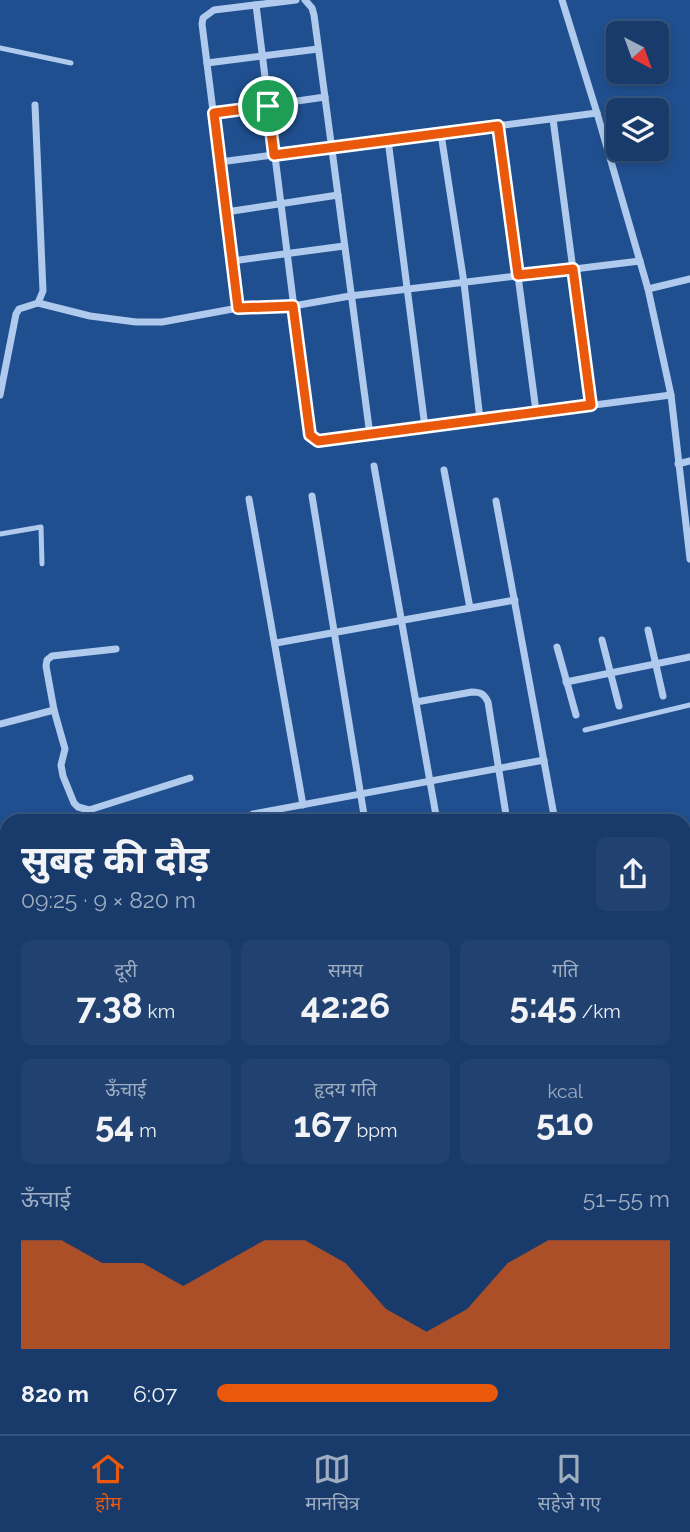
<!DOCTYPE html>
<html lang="hi">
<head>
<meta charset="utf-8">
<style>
  body { margin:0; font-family:Raleway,"Noto Sans Devanagari",sans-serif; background:#214271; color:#f1f3f6; height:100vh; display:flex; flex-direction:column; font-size:26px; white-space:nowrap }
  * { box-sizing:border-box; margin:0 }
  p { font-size:23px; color:#9fadc1 }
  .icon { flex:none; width:38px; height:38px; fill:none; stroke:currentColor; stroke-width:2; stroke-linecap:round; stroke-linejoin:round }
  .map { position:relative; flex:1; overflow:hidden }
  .sheet { position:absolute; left:0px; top:814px; width:691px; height:621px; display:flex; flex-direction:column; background:#183b6b; border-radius:21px 21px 0 0; box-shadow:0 4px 10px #0003,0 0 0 2px #36557e }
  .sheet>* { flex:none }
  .needle { width:46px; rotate:139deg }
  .tools { position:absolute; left:606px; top:21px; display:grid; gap:14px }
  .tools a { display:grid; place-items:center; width:63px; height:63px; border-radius:10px; background:#183b6b; box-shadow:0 4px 10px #0003,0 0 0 2px #36557e; font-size:35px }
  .pin { position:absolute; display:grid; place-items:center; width:60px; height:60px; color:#fff; margin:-30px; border:4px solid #fff; border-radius:50%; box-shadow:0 2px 7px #0007 }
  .round { display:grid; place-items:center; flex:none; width:74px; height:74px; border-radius:10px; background:#214271 }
  .headline { display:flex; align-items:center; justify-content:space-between; height:119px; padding:0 21px }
  h1 { font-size:38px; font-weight:700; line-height:52px }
  .figures { display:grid; grid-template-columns:repeat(3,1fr); gap:10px; height:119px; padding:7px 21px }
  .figures div { display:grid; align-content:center; border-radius:10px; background:#214271; text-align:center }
  .figures b { font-size:35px; font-weight:700 }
  .figures small { font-size:19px; font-weight:400 }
  .figures p { font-size:19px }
  .chart { height:196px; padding:14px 21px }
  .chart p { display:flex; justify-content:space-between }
  .chart svg { width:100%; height:126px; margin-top:7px; fill:#ea580c; opacity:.7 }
  ul { padding:0 21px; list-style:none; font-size:23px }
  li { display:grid; grid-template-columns:112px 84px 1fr; align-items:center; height:52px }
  li i { height:18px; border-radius:9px; background:#ea580c }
  .tab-bar { display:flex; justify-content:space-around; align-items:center; height:98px; border-top:2px solid #36557e; background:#183b6b; font-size:19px; color:#9fadc1 }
  .tab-bar a { display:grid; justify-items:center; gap:4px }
  .tab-bar .active { color:#ea580c }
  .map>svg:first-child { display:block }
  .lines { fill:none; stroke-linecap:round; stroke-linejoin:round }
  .lane { stroke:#afcaec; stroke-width:5 }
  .street { stroke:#afcaec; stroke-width:7 }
  .highway { stroke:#fff; stroke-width:19 }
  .route-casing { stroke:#fff; stroke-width:14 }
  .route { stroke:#ea580c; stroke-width:9 }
</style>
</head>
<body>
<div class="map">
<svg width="690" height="1434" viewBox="0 0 690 1434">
  <rect width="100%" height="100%" fill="#204f8f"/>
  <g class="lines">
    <g class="lane">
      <polyline points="0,48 71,63"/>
      <polyline points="0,534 41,527 42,564"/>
      <polyline points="585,730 690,705"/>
      <polyline points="0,1277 7,1277"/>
      <polyline points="0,1306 7,1306"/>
    </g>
    <g class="street">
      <polyline points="305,0 312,8 314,15 370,435"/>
      <polyline points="562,0 597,113 648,289 671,395 690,559"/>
      <polyline points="256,5 310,435 318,441 671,395"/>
      <polyline points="207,63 318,49"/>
      <polyline points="214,113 325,97"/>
      <polyline points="553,119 591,405"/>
      <polyline points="498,126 536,411"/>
      <polyline points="441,134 464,283 480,419"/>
      <polyline points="388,140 425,427"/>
      <polyline points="220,162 597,113"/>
      <polyline points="226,212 338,195"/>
      <polyline points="232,261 344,246"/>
      <polyline points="648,289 690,279"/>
      <polyline points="38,303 90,316 136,322 162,322 238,308 293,306 350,296 640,261"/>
      <polyline points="238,308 202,24 203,18 214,10 296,0"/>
      <polyline points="0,395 16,314 19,309 38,303 43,291 35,105"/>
      <polyline points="678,464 690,461"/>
      <polyline points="374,466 437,821"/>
      <polyline points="444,470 470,608"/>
      <polyline points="312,496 365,821"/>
      <polyline points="249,499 303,805"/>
      <polyline points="496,501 555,821"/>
      <polyline points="648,630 663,696"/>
      <polyline points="602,640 619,706"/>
      <polyline points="276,643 515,600"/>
      <polyline points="557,647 576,715"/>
      <polyline points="566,682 690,657"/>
      <path d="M416,702L472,692C481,692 484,694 488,702L507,821"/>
      <polyline points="0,724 54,710"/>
      <polyline points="89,810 190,778"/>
      <polyline points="253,814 544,760"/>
      <polyline points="93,821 89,810 78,807 74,803 63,776 61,765 65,749 54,710 46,666 47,660 52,656 116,649"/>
      <polyline points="689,1044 690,1145"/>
      <polyline points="0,1361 7,1361"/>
      <polyline points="73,1428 73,1434"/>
      <polyline points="111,1428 111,1434"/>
      <polyline points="261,1428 262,1434"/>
      <polyline points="432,1428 432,1434"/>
      <polyline points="41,1434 41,1428"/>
      <polyline points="149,1434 149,1428"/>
      <polyline points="187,1434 188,1428"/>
      <polyline points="226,1434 226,1428"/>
      <polyline points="375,1434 396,1434"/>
    </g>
    <g class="highway">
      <polyline points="0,963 7,964"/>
      <polyline points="0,978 7,978"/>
      <polyline points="684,1026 690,1026"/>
      <polyline points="684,1042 690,1042"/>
    </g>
  </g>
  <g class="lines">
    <g class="route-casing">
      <polygon id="route" points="268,106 274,155 498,126 518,275 573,269 591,405 318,441 310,435 293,306 238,308 214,113"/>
    </g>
    <use href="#route" class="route"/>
  </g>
</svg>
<div class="tools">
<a><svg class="needle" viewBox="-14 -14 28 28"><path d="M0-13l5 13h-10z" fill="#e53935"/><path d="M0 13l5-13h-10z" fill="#9fadc1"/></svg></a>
<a><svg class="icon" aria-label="layers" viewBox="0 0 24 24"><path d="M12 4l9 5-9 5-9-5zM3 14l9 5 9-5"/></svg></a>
</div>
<div class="pin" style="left:268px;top:106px;background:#1e9e55"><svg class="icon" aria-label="arrive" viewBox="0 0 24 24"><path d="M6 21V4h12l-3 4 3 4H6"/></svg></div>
<section class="sheet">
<div class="headline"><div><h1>सुबह की दौड़</h1><p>09:25 · 9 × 820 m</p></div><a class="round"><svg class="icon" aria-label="share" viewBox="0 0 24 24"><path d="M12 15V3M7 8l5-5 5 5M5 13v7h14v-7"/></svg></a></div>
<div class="figures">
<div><p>दूरी</p><b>7.38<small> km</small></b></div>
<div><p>समय</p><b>42:26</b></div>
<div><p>गति</p><b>5:45<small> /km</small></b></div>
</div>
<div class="figures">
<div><p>ऊँचाई</p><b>54<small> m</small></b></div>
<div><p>हृदय गति</p><b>167<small> bpm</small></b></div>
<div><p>kcal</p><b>510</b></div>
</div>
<div class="chart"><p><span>ऊँचाई</span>51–55 m</p>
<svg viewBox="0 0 160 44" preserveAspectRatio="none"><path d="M0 44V6L10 6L20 14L30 14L40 22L50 14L60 6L70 6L80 14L90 30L100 38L110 30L120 14L130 6L140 6L150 6L160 6V44z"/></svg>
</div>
<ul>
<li><b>820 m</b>6:07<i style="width:62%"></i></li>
</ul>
</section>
</div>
<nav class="tab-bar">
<a class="active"><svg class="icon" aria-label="home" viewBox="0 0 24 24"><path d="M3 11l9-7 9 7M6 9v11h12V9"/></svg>होम</a>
<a><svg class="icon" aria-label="map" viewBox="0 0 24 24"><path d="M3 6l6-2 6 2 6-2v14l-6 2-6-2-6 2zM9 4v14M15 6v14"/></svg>मानचित्र</a>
<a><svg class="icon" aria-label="saved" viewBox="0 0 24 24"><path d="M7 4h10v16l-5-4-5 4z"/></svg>सहेजे गए</a>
</nav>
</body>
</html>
